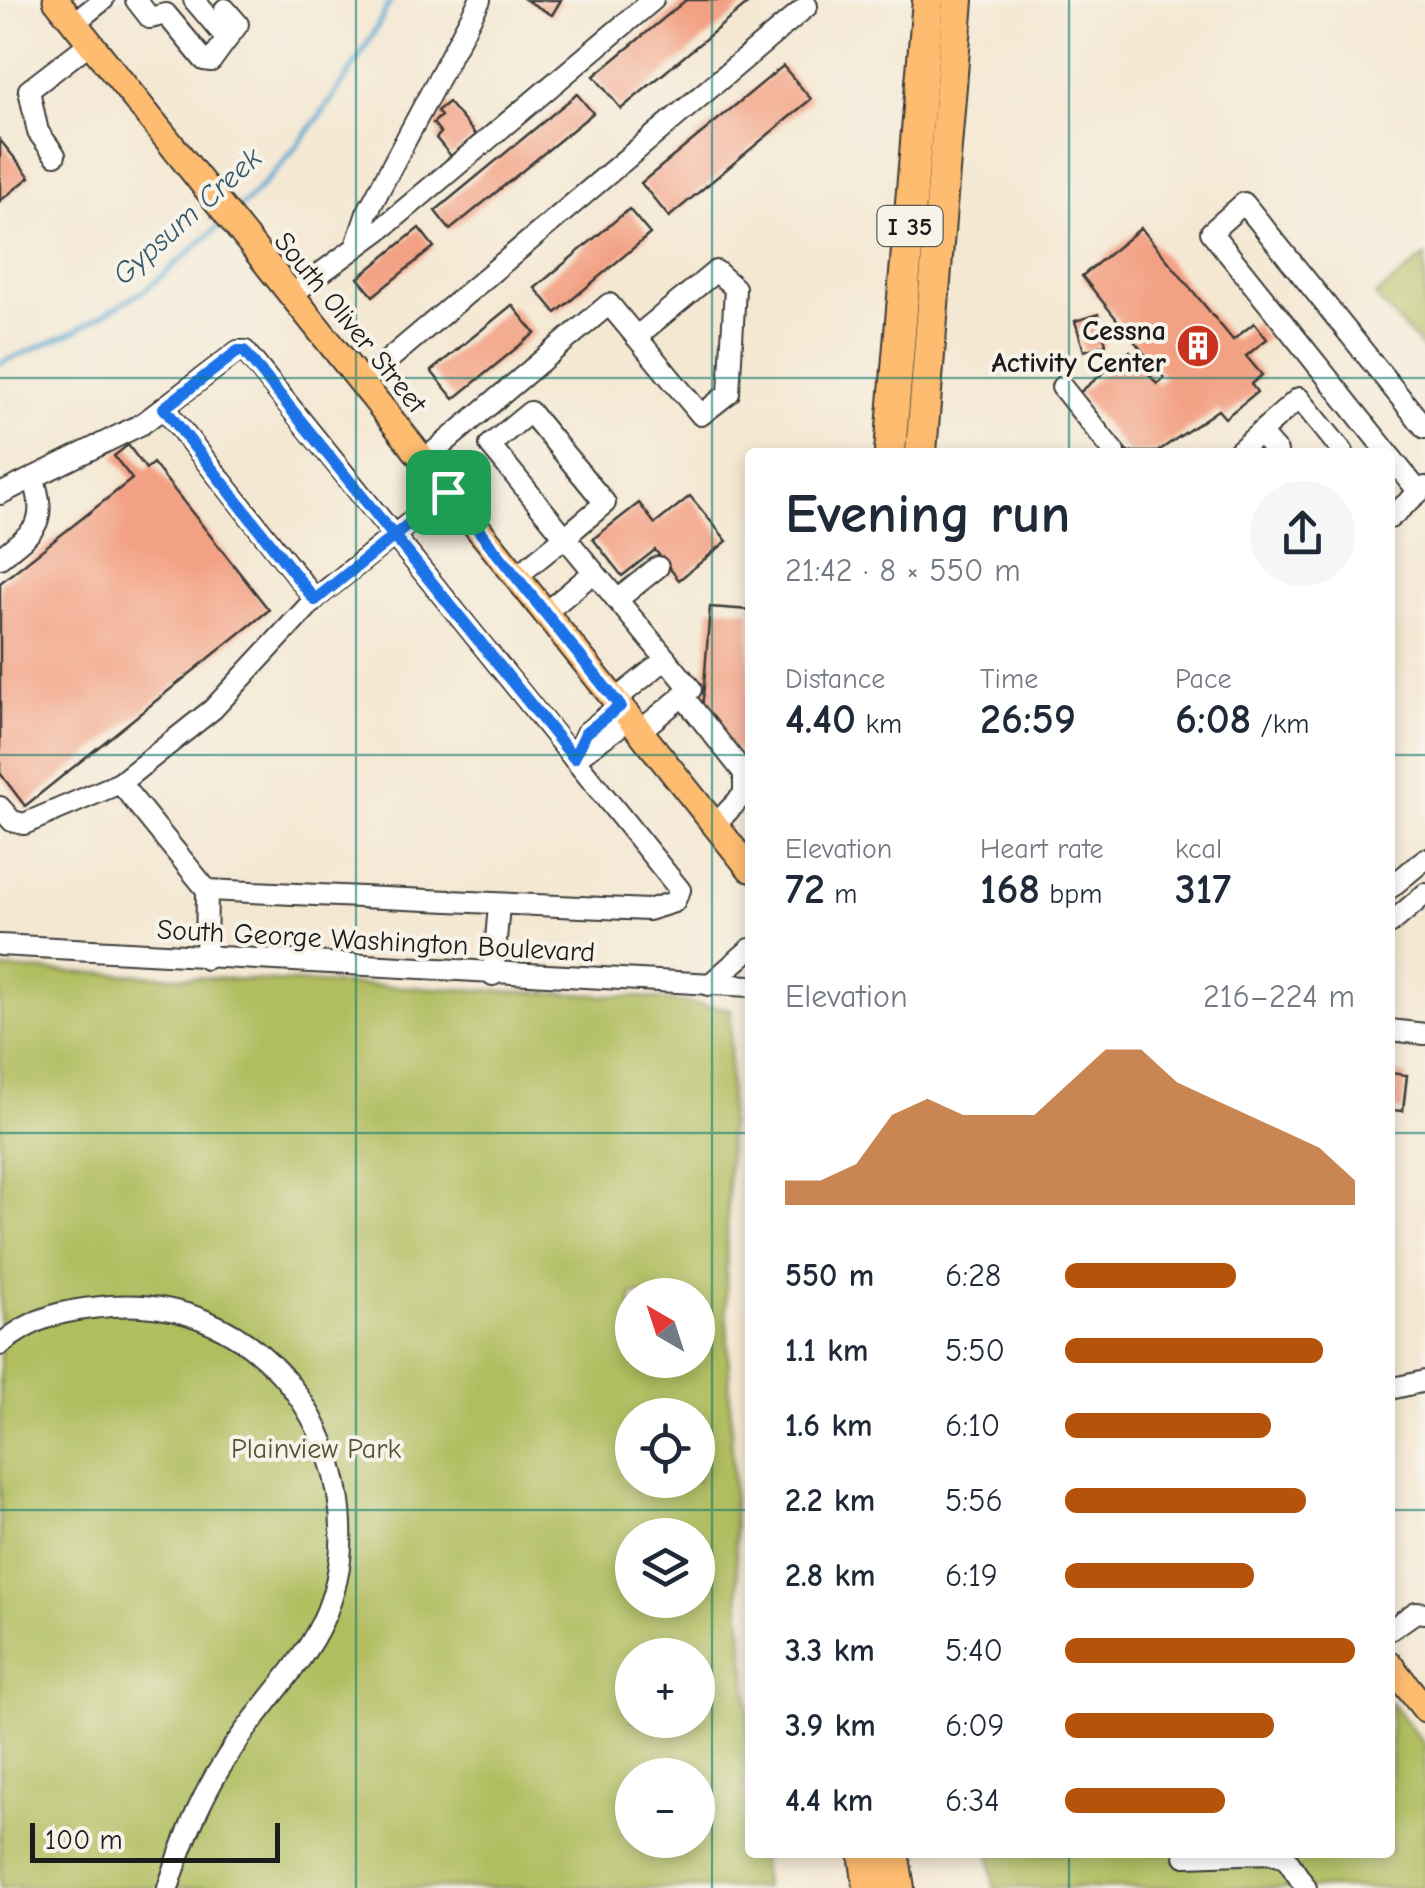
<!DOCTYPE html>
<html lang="en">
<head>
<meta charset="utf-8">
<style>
  body { margin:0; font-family:"Comic Neue",sans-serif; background:#f6f6f7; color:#1f2937; height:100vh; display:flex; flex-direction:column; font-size:38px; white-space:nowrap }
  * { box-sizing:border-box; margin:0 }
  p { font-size:32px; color:#747a83 }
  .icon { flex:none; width:55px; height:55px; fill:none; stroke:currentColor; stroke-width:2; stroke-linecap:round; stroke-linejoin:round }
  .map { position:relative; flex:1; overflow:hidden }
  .sheet { position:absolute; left:745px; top:448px; width:650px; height:1410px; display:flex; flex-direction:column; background:#fff; border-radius:10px; box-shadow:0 5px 15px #0003 }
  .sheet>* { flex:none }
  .needle { width:65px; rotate:321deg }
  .fabs { position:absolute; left:615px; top:1278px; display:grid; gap:20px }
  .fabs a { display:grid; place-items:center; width:100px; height:100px; border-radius:50%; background:#fff; box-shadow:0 5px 15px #0003; font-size:50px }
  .scale { position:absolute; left:30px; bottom:25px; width:250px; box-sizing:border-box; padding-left:10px; border:5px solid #1c1c1c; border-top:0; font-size:28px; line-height:35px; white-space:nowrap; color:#1c1c1c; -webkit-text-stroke:8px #f7f3e8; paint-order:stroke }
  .pin { position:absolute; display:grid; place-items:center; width:85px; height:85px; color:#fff; margin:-42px; border-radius:20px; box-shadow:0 5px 15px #0006 }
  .round { display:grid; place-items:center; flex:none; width:105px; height:105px; border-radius:52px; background:#f6f6f7 }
  .headline { display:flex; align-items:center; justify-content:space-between; height:170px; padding:0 40px }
  h1 { font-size:55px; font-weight:700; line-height:75px }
  .figures { display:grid; grid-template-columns:repeat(3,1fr); gap:15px; height:170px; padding:10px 40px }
  .figures div { display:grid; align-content:center }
  .figures b { font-size:42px; font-weight:700 }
  .figures small { font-size:28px; font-weight:400 }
  .figures p { font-size:28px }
  .chart { height:280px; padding:20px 40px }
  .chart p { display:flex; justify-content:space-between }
  .chart svg { width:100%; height:180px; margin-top:10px; fill:#b45309; opacity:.7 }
  ul { padding:0 40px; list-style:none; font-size:32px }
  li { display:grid; grid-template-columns:160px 120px 1fr; align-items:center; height:75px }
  li i { height:25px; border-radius:12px; background:#b45309 }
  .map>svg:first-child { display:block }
  .green { fill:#b1be60; stroke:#666d3e; stroke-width:2.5; fill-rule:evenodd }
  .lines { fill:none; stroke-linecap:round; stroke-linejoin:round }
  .stream { stroke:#58a7d2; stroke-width:5 }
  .building { fill:#f3a184 }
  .minor-casing { stroke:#3c3b37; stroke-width:24 }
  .major-casing { stroke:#3c3b37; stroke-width:29 }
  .highway-casing { stroke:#3c3b37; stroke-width:34 }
  .minor { stroke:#fff; stroke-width:20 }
  .major { stroke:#fdbc6f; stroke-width:25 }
  .highway { stroke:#fdbc6f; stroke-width:30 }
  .route-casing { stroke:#fff; stroke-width:20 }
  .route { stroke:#1a73e8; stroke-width:12 }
  .grid { fill:none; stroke:#0f766e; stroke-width:2.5; stroke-opacity:0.55 }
  .labels { text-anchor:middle; stroke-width:8; stroke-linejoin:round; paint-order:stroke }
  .shield { fill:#f7f3e8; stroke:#5e5c59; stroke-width:2.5 }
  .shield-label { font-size:25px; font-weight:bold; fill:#1c1c1c }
  .street-label { font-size:28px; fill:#1c1c1c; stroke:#f7f3e8 }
  .poi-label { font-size:28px; font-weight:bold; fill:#1c1c1c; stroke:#f7f3e8; text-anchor:end }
  .park-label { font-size:28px; fill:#505534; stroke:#f7f3e8 }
  .water-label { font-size:30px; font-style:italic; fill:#375b6e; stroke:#f7f3e8 }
</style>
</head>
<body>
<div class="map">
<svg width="1425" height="1888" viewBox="0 0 1425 1888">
  <rect width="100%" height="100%" fill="#f7f3e8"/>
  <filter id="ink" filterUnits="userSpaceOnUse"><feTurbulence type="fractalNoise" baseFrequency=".01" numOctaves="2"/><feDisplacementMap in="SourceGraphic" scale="20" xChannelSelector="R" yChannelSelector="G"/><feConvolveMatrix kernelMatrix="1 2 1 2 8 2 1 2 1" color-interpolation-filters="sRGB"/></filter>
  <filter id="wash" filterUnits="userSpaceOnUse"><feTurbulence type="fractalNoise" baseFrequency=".0048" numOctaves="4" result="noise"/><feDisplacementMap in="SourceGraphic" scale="40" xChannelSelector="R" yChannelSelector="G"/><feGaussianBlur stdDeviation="2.25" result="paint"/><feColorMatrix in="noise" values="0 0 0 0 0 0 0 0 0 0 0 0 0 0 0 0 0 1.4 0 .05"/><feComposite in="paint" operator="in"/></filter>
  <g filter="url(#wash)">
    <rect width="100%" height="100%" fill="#f4e8d3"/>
    <g class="green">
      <polygon points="1425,256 1425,351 1375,296"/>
      <path d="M0,969L642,997L731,1009L726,1290L736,1557L750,1723V1852L761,1853L764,1888H0ZM632,1295H698V1360H632ZM632,1415H698V1480H632ZM632,1535H698V1600H632ZM632,1655H698V1720H632ZM632,1775H698V1840H632Z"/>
      <polygon points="1390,1702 1425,1745 1425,1888 994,1888 990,1853 1390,1852"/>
    </g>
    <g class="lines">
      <g class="stream">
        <path d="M237,210C295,158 356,71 391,0"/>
        <polyline points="0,363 72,333 147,289 225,221"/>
      </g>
    </g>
    <g id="blocks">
      <g class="building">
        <polygon points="526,0 561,0 552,15"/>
        <polygon points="686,0 752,0 621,109 594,76"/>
        <polygon points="783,66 811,99 669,217 641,183"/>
        <polygon points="577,94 593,113 450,230 435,211"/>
        <polygon points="448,102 476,135 451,156 436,138 441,133 433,123 441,116 437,111"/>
        <polygon points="0,140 30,177 0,201"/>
        <polygon points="629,209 650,234 556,313 535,288"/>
        <polygon points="419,228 434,247 373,296 358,278"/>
        <polygon points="1141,228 1233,340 1254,323 1267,339 1246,356 1262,375 1251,384 1257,392 1225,418 1218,410 1157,452 1127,452 1079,393 1130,351 1157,384 1164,378 1082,276"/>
        <polygon points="512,305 535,333 454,399 431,371"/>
        <polygon points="1098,314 1106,344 1084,351 1075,321"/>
        <polygon points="128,445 146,469 153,463 269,610 25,806 0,773 0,583 132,479 114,456"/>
        <polygon points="690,496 727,541 679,580 655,550 622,576 593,539 639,503 655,524"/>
        <polygon points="710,607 750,610 750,759 742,758 702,712"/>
        <polygon points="1390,1073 1407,1075 1403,1111 1390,1110"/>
      </g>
    </g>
  </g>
  <g filter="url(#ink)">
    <use href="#blocks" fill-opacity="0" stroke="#3c3b37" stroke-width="2.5"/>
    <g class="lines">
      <g class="minor-casing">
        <g id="minor">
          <polyline points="136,0 150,18 166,14 204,60 211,61 227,39 194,0"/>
          <polyline points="225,9 238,24 227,39"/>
          <polyline points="74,23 103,0"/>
          <polyline points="55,155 38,132 29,90 90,43"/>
          <polyline points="357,243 367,213 480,0"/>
          <polyline points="291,295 385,226 653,0"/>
          <polyline points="361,383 807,6"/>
          <polyline points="1062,387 1114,452"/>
          <polyline points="164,408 315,599"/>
          <polyline points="1260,433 1277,452"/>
          <polyline points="1238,452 1299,398 1343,452"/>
          <polyline points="1387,452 1211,232 1244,203 1425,428"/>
          <polyline points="1390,456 1419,492"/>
          <polyline points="423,461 609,304 701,415 729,393 735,288 716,271 636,337"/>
          <polyline points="0,494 142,424 238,351 245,351 680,890 674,902 648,910 207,890"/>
          <polyline points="1390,518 1425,487"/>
          <path d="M0,558C35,529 48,526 34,479"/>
          <polyline points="516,577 565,537 490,445 530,412 605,503 565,537 666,659 615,700"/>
          <polyline points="617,600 658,567"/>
          <polyline points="545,613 594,572"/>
          <polyline points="682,695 744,773 744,794 715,825"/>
          <polyline points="619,706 586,733 574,759 630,719"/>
          <polyline points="640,731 691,689 666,659"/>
          <polyline points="0,807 12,821 24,824 120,783"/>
          <polyline points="1390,888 1425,859"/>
          <polyline points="1390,924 1425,894"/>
          <polyline points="0,945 750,986"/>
          <polyline points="206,959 207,890 120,783 213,709 315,599 448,492"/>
          <polyline points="493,975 499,905"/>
          <polyline points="709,985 750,949"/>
          <polyline points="1390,1030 1425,1034"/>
          <path d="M0,1345C36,1315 66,1310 111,1306C249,1296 347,1415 341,1547C336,1642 272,1685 227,1757C200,1798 183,1842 168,1888"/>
          <polyline points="1390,1389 1425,1381"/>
          <polyline points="1390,1630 1416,1612 1425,1613"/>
          <polyline points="1185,1856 1269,1853 1286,1858 1306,1888"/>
        </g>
      </g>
      <g class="major-casing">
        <g id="major">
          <polyline points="56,0 750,869"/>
          <polyline points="1390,1665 1425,1709"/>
        </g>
      </g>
      <g class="highway-casing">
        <g id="highway">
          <polyline points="890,452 928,0"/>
          <polyline points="921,452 958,0"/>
          <polyline points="864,1852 869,1888"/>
          <polyline points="893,1852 899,1888"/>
        </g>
      </g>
      <use href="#minor" class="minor"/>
      <use href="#major" class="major"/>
      <use href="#highway" class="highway"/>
    </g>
  </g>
  <g class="lines" filter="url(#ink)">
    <g class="route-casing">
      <polyline id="route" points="448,492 394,536 244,351 238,351 164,408 315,600 394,536 574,758 586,733 620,706 448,492"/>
    </g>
    <use href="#route" class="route"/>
  </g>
  <path class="grid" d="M356,0V1888M712,0V1888M1069,0V452M0,378H1425M0,755H750M1390,755H1425M0,1133H750M1390,1133H1425M0,1510H750M1390,1510H1425M1069,1852V1888"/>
  <defs>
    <g id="building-disc" transform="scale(2.25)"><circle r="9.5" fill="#c8321e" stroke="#f7f3e8"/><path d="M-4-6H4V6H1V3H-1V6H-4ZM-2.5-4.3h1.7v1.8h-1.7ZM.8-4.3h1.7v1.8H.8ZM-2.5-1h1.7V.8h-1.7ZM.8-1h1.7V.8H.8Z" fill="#fff"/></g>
  </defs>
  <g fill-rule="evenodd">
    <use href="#building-disc" x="1198" y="346"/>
  </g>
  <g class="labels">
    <rect class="shield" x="877.5" y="206" width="65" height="40" rx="8"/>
    <g class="shield-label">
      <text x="910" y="235">I 35</text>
    </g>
    <g class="street-label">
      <text transform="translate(351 322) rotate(51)" y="10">South Oliver Street</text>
      <text transform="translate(376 940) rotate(3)" y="10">South George Washington Boulevard</text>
    </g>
    <g class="poi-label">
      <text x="1166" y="340">Cessna<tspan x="1166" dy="32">Activity Center</tspan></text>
    </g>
    <g class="park-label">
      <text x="316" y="1458">Plainview Park</text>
    </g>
    <g class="water-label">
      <text transform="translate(187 216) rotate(-42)" y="10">Gypsum Creek</text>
    </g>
  </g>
</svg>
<div class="fabs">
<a><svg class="needle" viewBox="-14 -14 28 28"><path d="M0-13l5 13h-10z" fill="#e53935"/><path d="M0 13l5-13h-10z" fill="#747a83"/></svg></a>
<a><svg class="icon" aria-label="locate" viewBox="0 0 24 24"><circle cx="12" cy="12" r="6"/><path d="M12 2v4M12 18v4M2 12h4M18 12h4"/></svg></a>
<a><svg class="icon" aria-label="layers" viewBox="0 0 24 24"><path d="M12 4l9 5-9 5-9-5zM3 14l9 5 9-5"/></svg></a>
<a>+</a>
<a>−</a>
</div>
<div class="scale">100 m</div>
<div class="pin" style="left:448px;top:492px;background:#1e9e55"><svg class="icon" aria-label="arrive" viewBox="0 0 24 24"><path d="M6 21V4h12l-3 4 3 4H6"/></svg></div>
<section class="sheet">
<div class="headline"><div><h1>Evening run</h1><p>21:42 · 8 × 550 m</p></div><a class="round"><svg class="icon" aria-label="share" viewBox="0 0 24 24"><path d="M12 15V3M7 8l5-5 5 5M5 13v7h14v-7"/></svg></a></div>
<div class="figures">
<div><p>Distance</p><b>4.40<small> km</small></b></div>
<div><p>Time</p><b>26:59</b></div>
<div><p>Pace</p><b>6:08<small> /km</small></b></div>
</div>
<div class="figures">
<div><p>Elevation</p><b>72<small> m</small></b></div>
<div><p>Heart rate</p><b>168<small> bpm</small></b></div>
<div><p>kcal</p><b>317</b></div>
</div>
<div class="chart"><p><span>Elevation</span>216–224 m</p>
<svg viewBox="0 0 160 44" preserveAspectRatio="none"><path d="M0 44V38L10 38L20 34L30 22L40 18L50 22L60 22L70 22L80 14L90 6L100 6L110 14L120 18L130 22L140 26L150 30L160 38V44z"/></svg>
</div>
<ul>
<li><b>550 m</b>6:28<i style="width:59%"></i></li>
<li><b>1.1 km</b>5:50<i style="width:89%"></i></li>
<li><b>1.6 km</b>6:10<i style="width:71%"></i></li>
<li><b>2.2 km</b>5:56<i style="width:83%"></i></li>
<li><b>2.8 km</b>6:19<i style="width:65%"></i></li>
<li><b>3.3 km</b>5:40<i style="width:100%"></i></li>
<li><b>3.9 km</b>6:09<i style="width:72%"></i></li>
<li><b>4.4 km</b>6:34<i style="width:55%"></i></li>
</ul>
</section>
</div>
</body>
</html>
